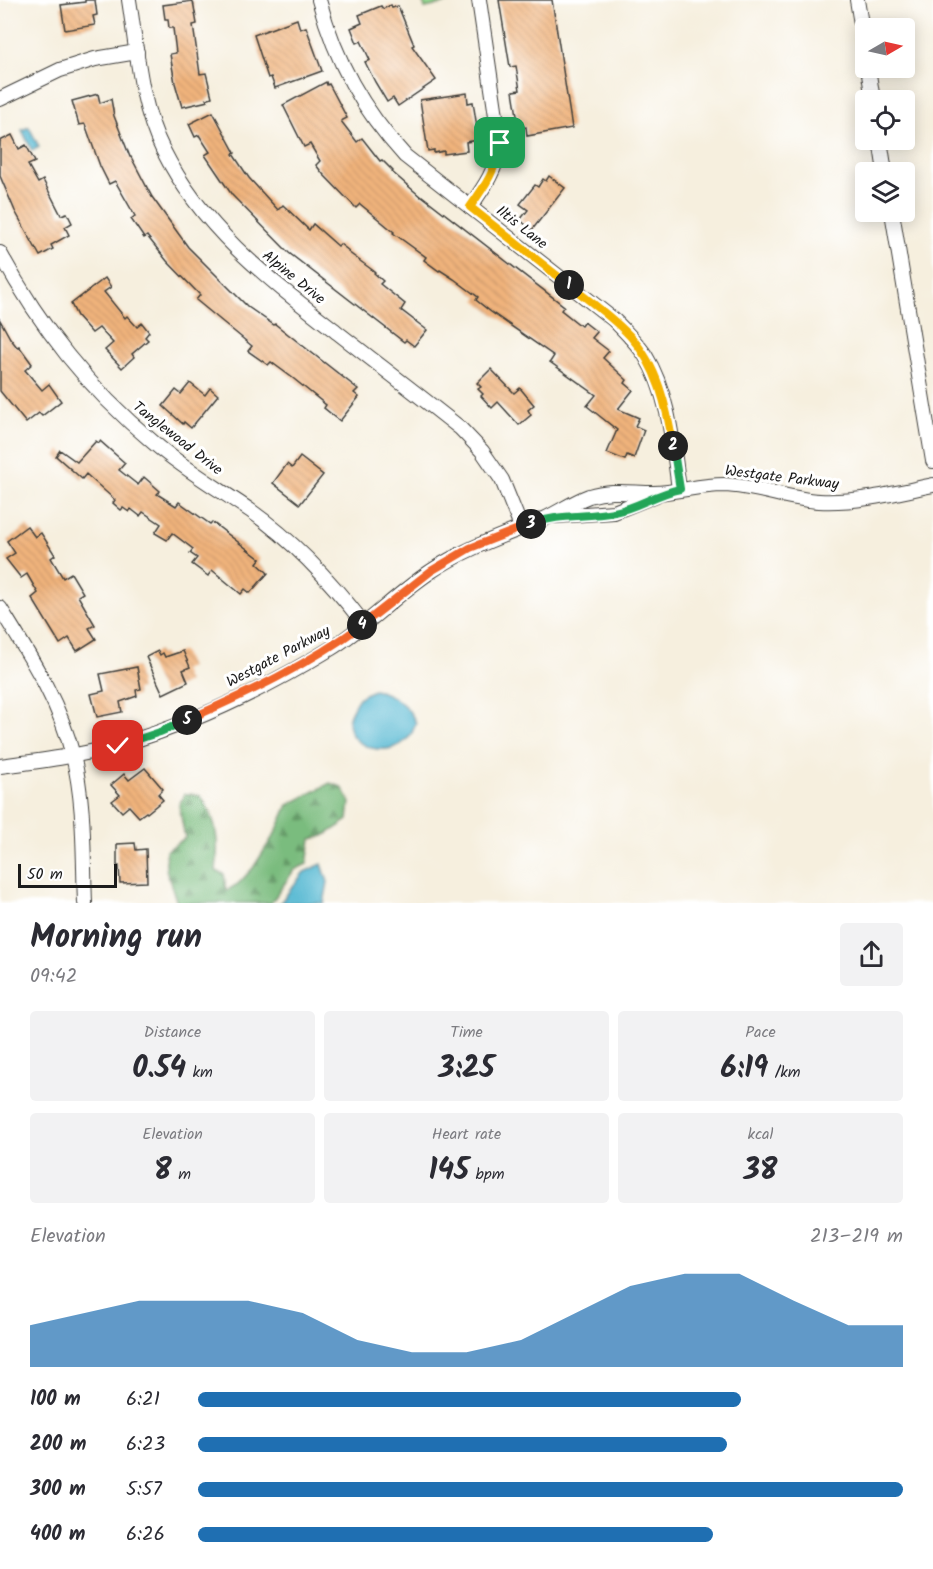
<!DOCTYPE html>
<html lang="en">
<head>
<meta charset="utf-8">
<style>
  body { margin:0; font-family:Kalam,sans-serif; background:#f2f2f3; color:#2b2b33; height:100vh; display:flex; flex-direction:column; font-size:22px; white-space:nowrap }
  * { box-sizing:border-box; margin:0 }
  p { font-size:20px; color:#7c7c81 }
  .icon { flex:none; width:33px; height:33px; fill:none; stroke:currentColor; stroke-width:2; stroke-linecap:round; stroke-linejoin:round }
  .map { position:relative; height:903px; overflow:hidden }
  .panel { display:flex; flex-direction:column; background:#fff; flex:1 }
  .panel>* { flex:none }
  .needle { width:39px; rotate:81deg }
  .controls { position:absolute; left:855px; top:18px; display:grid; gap:12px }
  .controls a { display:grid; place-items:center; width:60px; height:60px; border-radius:6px; background:#fff; box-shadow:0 3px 15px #0003; font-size:30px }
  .scale { position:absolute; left:18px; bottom:15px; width:99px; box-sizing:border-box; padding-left:6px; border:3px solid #1c1c1c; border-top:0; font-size:16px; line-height:21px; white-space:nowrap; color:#1c1c1c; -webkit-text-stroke:4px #fff; paint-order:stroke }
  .pin { position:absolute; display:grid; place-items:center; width:51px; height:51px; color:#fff; margin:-26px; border-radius:12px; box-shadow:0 3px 9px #0006 }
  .km { position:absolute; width:30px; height:30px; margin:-15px; border-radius:50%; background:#222; color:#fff; font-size:16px; line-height:30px; text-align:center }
  .round { display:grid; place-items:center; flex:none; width:63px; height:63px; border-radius:6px; background:#f2f2f3 }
  .headline { display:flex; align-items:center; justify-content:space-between; height:102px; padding:0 30px }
  h1 { font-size:33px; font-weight:600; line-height:45px }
  .metrics { display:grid; grid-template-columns:repeat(3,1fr); gap:9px; height:102px; padding:6px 30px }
  .metrics div { display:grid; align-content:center; border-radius:6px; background:#f2f2f3; text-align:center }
  .metrics b { font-size:30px; font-weight:600 }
  .metrics small { font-size:16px; font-weight:400 }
  .metrics p { font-size:16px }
  .chart { height:168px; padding:12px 30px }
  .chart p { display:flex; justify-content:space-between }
  .chart svg { width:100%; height:108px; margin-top:6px; fill:#1f6fb2; opacity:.7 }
  ul { padding:0 30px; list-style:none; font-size:20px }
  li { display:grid; grid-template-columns:96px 72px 1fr; align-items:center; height:45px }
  li i { height:15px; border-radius:8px; background:#1f6fb2 }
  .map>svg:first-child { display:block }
  .green { fill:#98dc94; stroke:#5a7c58; stroke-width:1.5 }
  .forest { fill:url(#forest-firs); stroke:#4b6c4d; stroke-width:1.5 }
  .water { fill:#52b7d1; stroke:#376a76; stroke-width:1.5 }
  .building { fill:url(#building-back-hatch) }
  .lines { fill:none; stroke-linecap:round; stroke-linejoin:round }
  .minor-casing { stroke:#3d3c39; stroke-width:16 }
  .minor { stroke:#fff; stroke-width:14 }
  .split-1-casing { stroke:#fff; stroke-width:12 }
  .split-2-casing { stroke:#fff; stroke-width:12 }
  .split-3-casing { stroke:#fff; stroke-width:12 }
  .split-4-casing { stroke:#fff; stroke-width:12 }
  .split-5-casing { stroke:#fff; stroke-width:12 }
  .split-6-casing { stroke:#fff; stroke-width:12 }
  .split-1 { stroke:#f5b400; stroke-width:8 }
  .split-2 { stroke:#f5b400; stroke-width:8 }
  .split-3 { stroke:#22a559; stroke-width:8 }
  .split-4 { stroke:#f0652b; stroke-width:8 }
  .split-5 { stroke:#f0652b; stroke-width:8 }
  .split-6 { stroke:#22a559; stroke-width:8 }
  .labels { text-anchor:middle; stroke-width:6; stroke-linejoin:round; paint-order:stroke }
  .street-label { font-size:15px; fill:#1c1c1c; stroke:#fff }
</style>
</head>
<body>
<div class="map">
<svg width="933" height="903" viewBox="0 0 933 903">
  <defs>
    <pattern id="forest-firs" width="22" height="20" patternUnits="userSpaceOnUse" patternTransform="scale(1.5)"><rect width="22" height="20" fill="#7abc7e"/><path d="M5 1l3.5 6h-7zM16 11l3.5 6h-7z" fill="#639866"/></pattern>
    <pattern id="building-back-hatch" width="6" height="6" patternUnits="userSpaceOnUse" patternTransform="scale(1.5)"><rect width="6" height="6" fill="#f0b37c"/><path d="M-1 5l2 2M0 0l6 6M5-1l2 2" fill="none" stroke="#cd996b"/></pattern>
  </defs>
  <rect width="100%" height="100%" fill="#fff"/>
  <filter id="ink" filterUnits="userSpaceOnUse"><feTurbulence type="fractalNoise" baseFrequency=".0167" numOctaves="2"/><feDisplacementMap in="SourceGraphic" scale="12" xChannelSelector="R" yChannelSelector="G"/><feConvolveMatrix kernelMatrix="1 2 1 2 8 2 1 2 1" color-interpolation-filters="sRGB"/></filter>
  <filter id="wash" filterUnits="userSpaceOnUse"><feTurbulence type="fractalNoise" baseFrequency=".008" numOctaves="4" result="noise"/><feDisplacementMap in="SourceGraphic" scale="24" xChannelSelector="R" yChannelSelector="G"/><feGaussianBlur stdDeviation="1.35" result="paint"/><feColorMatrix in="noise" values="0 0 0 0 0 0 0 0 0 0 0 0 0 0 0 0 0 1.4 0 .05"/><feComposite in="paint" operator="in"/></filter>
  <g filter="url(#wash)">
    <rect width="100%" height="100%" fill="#f6efde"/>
    <polygon class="green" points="433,0 460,0 425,8 423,2"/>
    <path class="forest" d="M330,783L342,787L350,802L348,820L324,836L311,839L307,864L294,870L271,903H177L166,869V851L185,838L179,805L185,794L199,795C218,818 219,842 216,871L224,874L226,891L238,884L253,868L276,832L288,805Z"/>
    <g class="water">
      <polygon points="29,127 39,147 32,151 22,130"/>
      <path d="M374,690C392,693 409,706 416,723C414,727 413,732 410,736C387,765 332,742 353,708C355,704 358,698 361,696C365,693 370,692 374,690Z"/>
      <polygon points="322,864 328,882 324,903 280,903 304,872"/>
    </g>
    <g id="blocks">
      <g class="building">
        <polygon points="85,0 95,0 97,15 93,16 95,25 65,30 61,5 85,2"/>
        <polygon points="499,0 552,0 572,128 527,136 526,127 519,128 513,91 520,90 516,66 510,67"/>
        <polygon points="193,1 197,24 193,25 200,74 206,73 212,97 206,99 208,101 182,107 175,83 170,54 176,53 173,28 169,28 168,19 165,19 163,5"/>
        <polygon points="391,5 392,8 398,6 414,45 412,46 436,80 398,106 393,98 387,102 375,82 365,62 370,60 361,41 357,43 351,28 362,23 359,15 381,6 383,9"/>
        <polygon points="297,19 300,29 306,27 322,71 275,88 271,77 268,78 254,35"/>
        <polygon points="326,82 327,85 329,84 347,118 341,121 357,142 362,138 380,161 382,160 393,171 392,172 421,197 422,196 564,306 561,310 581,326 584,322 597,332 592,338 609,351 603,358 627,380 625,383 633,390 618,409 639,418 635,426 644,430 634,458 627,455 625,460 607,453 617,430 587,406 596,395 550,362 554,356 491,312 476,300 478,297 454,279 440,270 439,271 424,260 426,257 393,233 394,232 360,204 356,208 323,174 316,165 320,161 310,144 304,147 283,105"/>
        <polygon points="467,93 468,103 473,102 479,140 466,142 467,151 444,154 444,151 434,153 434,150 428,151 420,100"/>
        <polygon points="98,94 100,103 111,99 114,116 130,157 131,157 152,197 188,247 248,307 274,325 275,324 358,389 354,393 359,397 340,421 324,408 326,405 294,379 271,362 268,365 248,351 252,346 196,300 200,295 167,261 147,236 144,238 131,219 135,216 115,181 109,184 100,166 85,124 79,125 72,101"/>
        <polygon points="213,112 235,153 233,154 249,178 278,210 283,205 309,230 313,224 338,246 340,244 349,251 348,252 375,272 374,273 383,281 380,284 405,304 401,310 427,330 414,346 406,340 404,342 289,253 232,195 205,155 210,152 199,135 195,137 189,124"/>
        <polygon points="12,135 19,149 26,145 35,162 28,165 38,183 43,180 61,215 67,213 72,223 65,227 69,235 51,245 53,249 40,256 15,211 0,176 0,141"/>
        <polygon points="549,176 565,188 532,230 520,220 528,210 520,204 535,185 538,187 543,179 546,181"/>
        <polygon points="105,278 111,287 104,292 125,318 127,316 137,327 142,323 149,332 145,337 148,340 132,354 134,357 122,368 105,350 113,343 99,328 92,333 77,316 71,304"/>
        <polygon points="0,320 10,338 17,347 19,346 32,364 25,370 42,390 49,384 61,401 42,416 39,413 26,423 0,391"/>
        <polygon points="491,369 514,393 520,388 534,405 528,410 531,415 519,425 498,402 492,408 481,396 483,394 478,389 481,387 477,383"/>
        <polygon points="190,383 205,395 210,388 218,395 191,428 184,422 183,424 163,406 176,390 181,394"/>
        <polygon points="96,441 99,443 100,441 125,463 119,470 138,485 144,477 160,491 157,494 176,506 179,502 210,524 212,522 260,559 257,563 268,573 250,593 245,589 241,594 212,570 208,576 192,564 197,558 190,553 193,549 172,533 167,540 155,533 161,524 143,512 140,516 131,509 129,512 123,508 121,510 113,503 115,500 86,474 82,479 56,456 60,450 77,462"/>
        <polygon points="300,457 323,475 300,504 273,483 287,464 292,468"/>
        <polygon points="27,526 35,537 41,533 55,555 51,558 63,578 71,573 83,593 78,596 95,625 89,628 96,639 77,651 69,638 60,644 32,598 38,593 27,574 21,578 6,559 15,553 7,541"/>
        <polygon points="158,651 160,655 163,653 165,657 183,651 190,667 183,670 188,682 163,694 146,657"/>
        <polygon points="137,667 141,689 136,690 137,696 120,702 122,712 97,717 91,694 104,691 100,674"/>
        <polygon points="145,768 163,789 158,794 163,800 147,813 146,812 139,817 129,806 122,812 112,801 120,795 111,785 124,774 129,780"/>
        <polygon points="135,843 136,850 146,849 147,882 120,883 119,866 117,866 117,844"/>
      </g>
    </g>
  </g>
  <g filter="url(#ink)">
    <use href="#blocks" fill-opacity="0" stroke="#3d3c39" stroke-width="1.5"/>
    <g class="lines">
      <g class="minor-casing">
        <g id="minor">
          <path d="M129,0C137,50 140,105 163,150C203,230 270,280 338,333C379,365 420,396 460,428L482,451L502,480L521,527"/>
          <path d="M319,0C336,62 362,109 405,156L614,320C625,331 636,342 645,355C669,394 673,445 679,489"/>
          <polyline points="857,0 866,54"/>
          <polyline points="868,68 873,100"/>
          <polyline points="0,99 60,70 95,59 137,52"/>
          <polyline points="880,140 885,172"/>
          <path d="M470,207C485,186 497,169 500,143L479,0"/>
          <polyline points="892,212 933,461"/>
          <path d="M0,253C41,328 88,388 154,443C184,469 219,489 251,511C295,542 331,581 364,624"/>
          <polyline points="556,516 614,512 656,495"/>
          <path d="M0,608C29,655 60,702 73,756C85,803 83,855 85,903"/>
          <path d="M0,766C40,761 80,756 119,745C191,724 266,688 330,649C366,627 395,595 430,572C465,548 505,535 544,519C559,512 573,502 589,496C611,489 631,493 654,493C678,492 700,485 724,485C756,486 787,499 819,501C858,503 895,493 933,485"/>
        </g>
      </g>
      <use href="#minor" class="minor"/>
    </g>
  </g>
  <g class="lines" filter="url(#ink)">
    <g class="split-1-casing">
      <path id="split-1" d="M500,143C497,169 485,186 470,207L569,285"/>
    </g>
    <g class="split-2-casing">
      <path id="split-2" d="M569,285C590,301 612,317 630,336C657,365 667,407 673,446"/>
    </g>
    <g class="split-3-casing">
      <path id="split-3" d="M531,524C561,513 584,518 614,512C637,508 655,494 680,489L673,446"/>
    </g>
    <g class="split-4-casing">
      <polyline id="split-4" points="362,625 431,571 470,548 531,524"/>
    </g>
    <g class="split-5-casing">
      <path id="split-5" d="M187,720C248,693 308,665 362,625"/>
    </g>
    <g class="split-6-casing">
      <polyline id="split-6" points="118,746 160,732 187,720"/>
    </g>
    <use href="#split-1" class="split-1"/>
    <use href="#split-2" class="split-2"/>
    <use href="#split-3" class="split-3"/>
    <use href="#split-4" class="split-4"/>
    <use href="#split-5" class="split-5"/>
    <use href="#split-6" class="split-6"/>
  </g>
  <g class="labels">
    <g class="street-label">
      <text transform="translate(522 227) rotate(38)" y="5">Iltis Lane</text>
      <text transform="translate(294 277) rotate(39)" y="5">Alpine Drive</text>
      <text transform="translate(178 438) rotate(38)" y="5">Tanglewood Drive</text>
      <text transform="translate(782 477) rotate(7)" y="5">Westgate Parkway</text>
      <text transform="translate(278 656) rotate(-28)" y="5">Westgate Parkway</text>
    </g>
  </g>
</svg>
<div class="controls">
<a><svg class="needle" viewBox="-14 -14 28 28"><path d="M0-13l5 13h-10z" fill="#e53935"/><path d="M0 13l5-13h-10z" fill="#7c7c81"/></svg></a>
<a><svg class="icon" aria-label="locate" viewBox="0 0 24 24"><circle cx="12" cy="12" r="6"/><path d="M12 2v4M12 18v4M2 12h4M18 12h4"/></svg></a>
<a><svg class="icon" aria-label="layers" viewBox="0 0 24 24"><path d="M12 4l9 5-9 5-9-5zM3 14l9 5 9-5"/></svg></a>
</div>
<div class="scale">50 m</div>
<div class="pin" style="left:500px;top:143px;background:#1e9e55"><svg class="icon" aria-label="arrive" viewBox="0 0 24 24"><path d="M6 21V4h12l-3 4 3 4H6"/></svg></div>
<div class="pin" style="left:118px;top:746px;background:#d93025"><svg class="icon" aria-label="check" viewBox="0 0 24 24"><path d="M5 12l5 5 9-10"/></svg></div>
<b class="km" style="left:569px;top:285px">1</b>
<b class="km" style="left:673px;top:446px">2</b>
<b class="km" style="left:531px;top:524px">3</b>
<b class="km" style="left:362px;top:625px">4</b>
<b class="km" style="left:187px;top:720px">5</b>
</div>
<section class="panel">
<div class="headline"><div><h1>Morning run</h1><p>09:42</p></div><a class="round"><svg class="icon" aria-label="share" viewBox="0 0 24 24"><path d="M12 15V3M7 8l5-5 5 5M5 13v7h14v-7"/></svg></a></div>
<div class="metrics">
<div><p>Distance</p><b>0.54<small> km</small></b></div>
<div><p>Time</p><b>3:25</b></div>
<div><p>Pace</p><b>6:19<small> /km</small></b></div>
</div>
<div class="metrics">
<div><p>Elevation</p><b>8<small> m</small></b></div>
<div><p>Heart rate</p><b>145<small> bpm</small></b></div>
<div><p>kcal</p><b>38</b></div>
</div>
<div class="chart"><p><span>Elevation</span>213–219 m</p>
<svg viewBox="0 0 160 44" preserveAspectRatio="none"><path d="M0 44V27L10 22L20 17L30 17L40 17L50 22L60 33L70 38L80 38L90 33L100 22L110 11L120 6L130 6L140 17L150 27L160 27V44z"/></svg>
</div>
<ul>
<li><b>100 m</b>6:21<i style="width:77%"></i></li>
<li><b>200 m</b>6:23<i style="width:75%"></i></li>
<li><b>300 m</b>5:57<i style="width:100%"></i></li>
<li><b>400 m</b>6:26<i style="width:73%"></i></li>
</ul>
</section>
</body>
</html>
